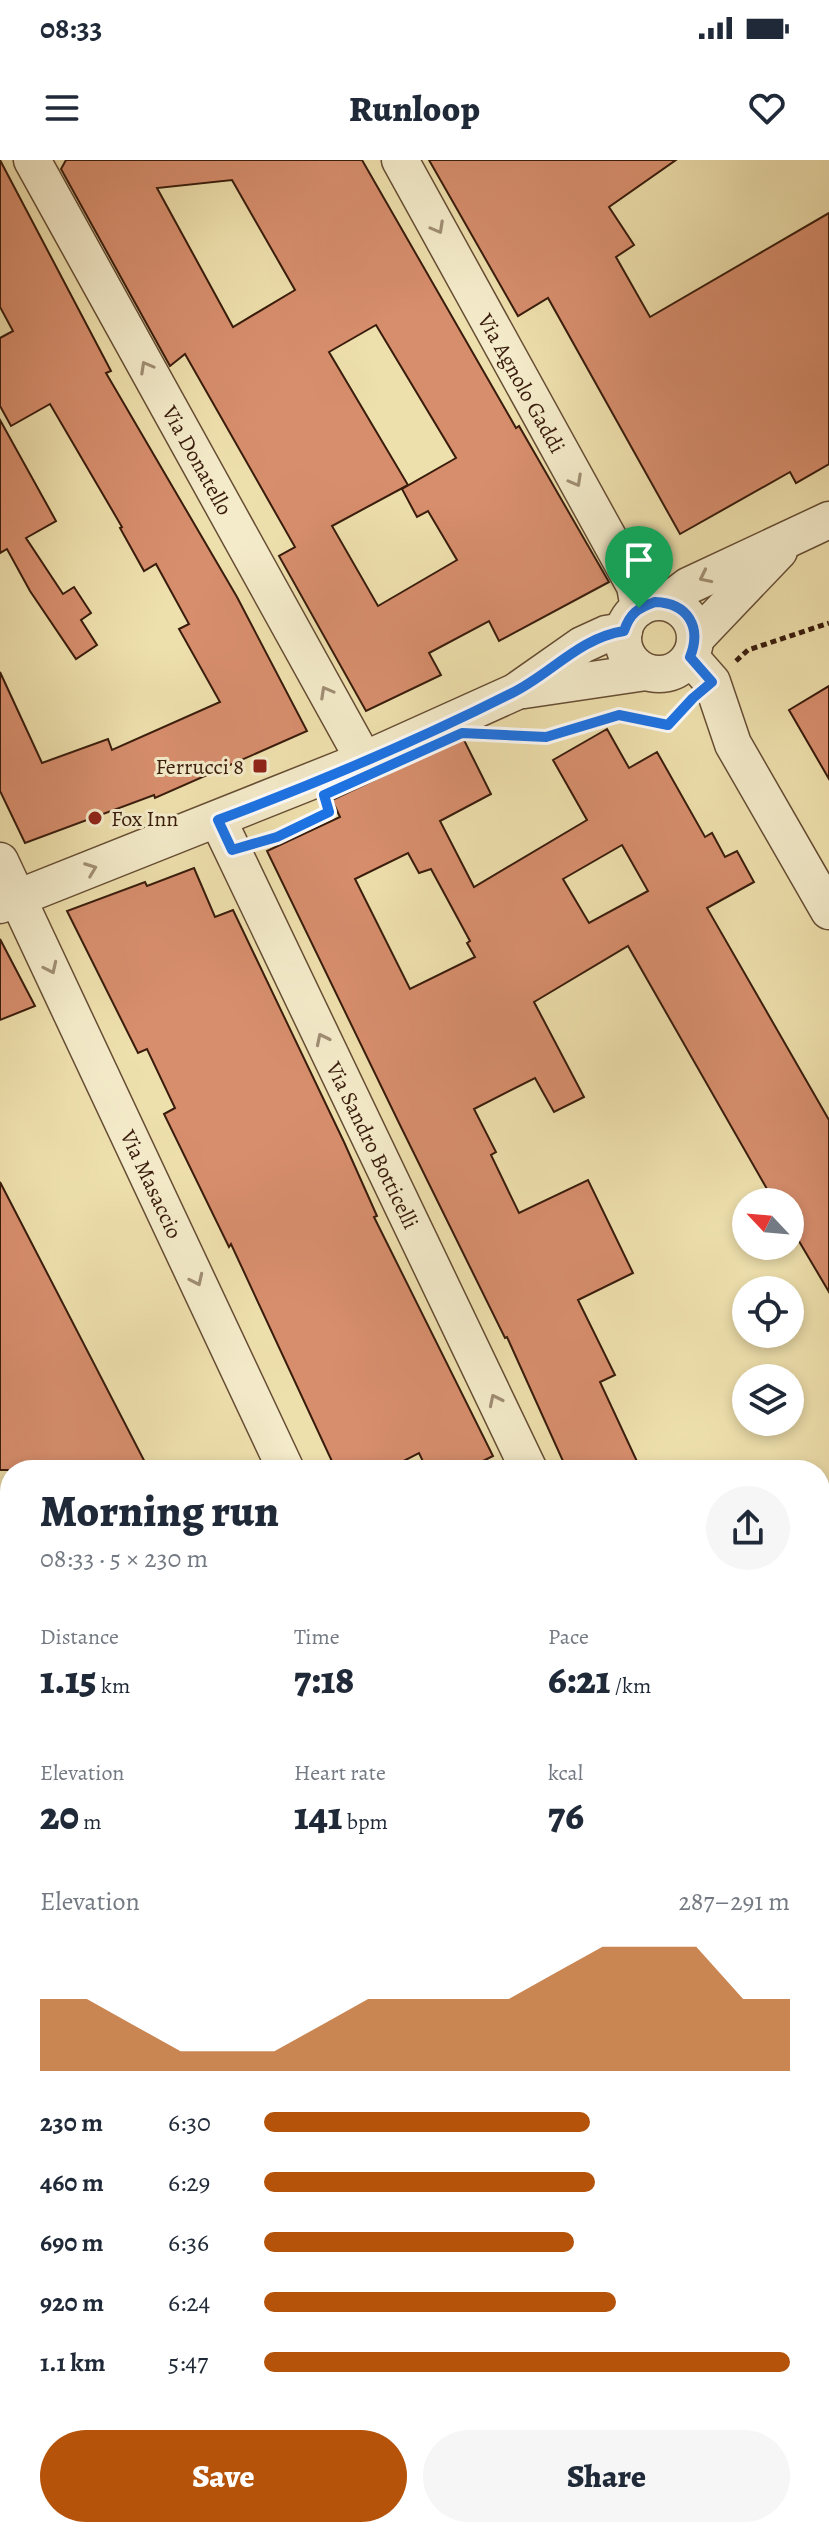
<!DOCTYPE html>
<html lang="en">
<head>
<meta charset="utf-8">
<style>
  body { margin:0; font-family:Alegreya,serif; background:#f6f6f7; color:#1f2937; height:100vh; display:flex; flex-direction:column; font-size:30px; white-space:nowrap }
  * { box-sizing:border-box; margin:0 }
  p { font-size:26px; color:#747a83 }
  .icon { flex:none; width:44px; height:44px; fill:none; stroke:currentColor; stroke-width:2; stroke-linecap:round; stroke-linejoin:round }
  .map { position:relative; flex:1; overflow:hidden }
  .side { position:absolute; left:0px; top:1300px; width:830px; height:1078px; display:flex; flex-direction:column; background:#fff; border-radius:32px 32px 0 0; box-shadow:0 4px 12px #0003 }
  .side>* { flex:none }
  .needle { width:52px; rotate:296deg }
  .controls { position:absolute; left:732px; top:1028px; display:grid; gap:16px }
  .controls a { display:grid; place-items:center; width:72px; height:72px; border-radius:50%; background:#fff; box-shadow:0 4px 12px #0003; font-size:40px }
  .pin { position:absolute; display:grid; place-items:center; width:68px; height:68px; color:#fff; margin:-82px -34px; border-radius:50% 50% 50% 0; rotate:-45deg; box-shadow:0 0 8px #0007 }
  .pin .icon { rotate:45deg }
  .round { display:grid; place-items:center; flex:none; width:84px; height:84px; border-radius:42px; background:#f6f6f7 }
  .head { display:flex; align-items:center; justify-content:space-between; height:136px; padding:0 40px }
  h1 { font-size:44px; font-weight:800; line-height:60px }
  .figures { display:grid; grid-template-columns:repeat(3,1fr); gap:12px; height:136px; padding:8px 40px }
  .figures div { display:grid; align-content:center }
  .figures b { font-size:40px; font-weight:800 }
  .figures small { font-size:22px; font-weight:400 }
  .figures p { font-size:22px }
  .chart { height:224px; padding:16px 40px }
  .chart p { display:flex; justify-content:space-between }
  .chart svg { width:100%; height:144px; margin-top:8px; fill:#b45309; opacity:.7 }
  .button { display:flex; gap:16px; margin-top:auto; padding:16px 40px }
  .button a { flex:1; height:92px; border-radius:48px; background:#b45309; color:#fff; font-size:32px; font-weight:800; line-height:92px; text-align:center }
  .button a+a { background:#f6f6f7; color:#1f2937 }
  ul { padding:0 40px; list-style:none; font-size:26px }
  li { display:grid; grid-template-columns:128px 96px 1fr; align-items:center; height:60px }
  li i { height:20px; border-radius:10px; background:#b45309 }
  .status { display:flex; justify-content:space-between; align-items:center; height:56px; padding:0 40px; background:#fff; direction:ltr }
  .status svg { height:22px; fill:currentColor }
  header { display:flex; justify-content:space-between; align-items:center; height:104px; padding:0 40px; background:#fff; font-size:36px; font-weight:800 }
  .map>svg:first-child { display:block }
  .building { fill:#d78e6d; stroke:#391c0c; stroke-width:2; fill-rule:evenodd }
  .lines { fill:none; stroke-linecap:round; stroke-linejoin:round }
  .minor-casing { stroke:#664d34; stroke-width:39 }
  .path { stroke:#391c0c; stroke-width:5; stroke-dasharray:6 4; stroke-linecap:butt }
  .minor { stroke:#f4ebca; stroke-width:36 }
  .oneway { stroke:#a08e74 }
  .route-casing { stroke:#fff; stroke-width:16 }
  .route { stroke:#1a73e8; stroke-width:10 }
  .poi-dot { fill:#8f2418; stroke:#f4ebca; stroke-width:3 }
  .labels { text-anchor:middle; stroke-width:6; stroke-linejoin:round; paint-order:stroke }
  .street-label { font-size:22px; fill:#391c0c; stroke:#f4ebca }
  .poi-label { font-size:22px; fill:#391c0c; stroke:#f4ebca; text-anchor:end }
</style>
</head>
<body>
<div class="status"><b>08:33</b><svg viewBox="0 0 49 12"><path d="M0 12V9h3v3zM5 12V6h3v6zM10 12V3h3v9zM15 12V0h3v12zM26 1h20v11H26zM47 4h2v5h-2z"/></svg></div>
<header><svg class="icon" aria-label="menu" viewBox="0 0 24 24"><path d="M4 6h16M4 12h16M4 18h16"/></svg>Runloop<svg class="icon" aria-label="heart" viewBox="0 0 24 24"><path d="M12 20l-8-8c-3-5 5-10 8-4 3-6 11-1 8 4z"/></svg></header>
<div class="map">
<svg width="829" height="2377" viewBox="0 0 829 2377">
  <rect width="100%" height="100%" fill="#eee0ad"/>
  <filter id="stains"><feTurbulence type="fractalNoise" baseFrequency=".0025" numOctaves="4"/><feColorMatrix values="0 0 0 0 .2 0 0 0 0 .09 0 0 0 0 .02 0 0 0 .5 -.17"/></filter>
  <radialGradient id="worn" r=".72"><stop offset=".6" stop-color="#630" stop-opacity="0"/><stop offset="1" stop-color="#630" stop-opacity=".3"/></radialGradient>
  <g class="building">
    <polygon points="0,0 111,211 106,213 237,437 307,571 155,638 154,635 25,683 0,631 0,512 42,603 108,579 112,590 220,542 179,469 189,464 156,404 144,411 120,368 122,367 50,244 11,266 0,246 0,178 13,171 0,147"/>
    <path d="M66,0H362L516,268L519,266L609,422L499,481L489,461L429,493L441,515L366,551L279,396L295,387L185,194L170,206L61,9ZM232,20L295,130L233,167L157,28ZM376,165L456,298L402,329L417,357L428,351L457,400L378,446L332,366L408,325L329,192Z"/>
    <polygon points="429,0 676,0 609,47 634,85 616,97 650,157 829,53 829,304 796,323 790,312 680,374 548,138 518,156"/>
    <polygon points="0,260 56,361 26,378 63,434 74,427 91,453 81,460 97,485 76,499 30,431 7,389 0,393"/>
    <polygon points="829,526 829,619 789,550"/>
    <path d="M607,569L629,608L657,592L705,677L712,673L725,697L737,691L754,722L707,748L829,960V1132L790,1066V1042H776L767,1029L628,786L534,842L584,937L554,952L535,918L474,949L496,992L491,995L519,1053L588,1020L633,1113L578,1140L615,1215L600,1222L641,1310H567L507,1177L505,1178L400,965L267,691L340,657L332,640L463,578L491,634L440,661L474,727L587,660L553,600ZM622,685L648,731L589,763L563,719ZM408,693L419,713L431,709L470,781L467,783L475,797L410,829L355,719Z"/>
    <polygon points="194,708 215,757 233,750 344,982 377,1056 374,1057 493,1296 465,1310 427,1310 419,1293 386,1310 336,1310 231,1084 229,1087 164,954 175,948 147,889 138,893 67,751 145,722 147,726"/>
    <polygon points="0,779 35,846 0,860"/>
    <polygon points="0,1022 149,1310 0,1310"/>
  </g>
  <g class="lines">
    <g class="minor-casing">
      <g id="minor">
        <polyline points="32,0 364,600"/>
        <polyline points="400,0 635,426 639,448"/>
        <circle cx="659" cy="478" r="36"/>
        <polyline points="667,442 688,426 829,360"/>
        <polyline points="696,478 779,391"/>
        <polyline points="690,497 712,522 733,584 829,751"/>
        <polyline points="524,530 646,512"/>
        <polyline points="218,660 529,1310"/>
        <polyline points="0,701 286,1310"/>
        <polyline points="0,745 364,600 515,532 582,485 606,474 624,471"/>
        <polyline points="820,1457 829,1452"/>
        <polyline points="0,1781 10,1776"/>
        <polyline points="820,1839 829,1854"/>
        <polyline points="820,2357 829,2353"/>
        <polyline points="471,2377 473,2368"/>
        <polyline points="771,2377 793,2368"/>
      </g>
    </g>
    <g class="path">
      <polyline points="736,501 748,490 829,463"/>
      <polyline points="507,575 546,577 619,555 668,565 684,547"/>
      <polyline points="264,681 292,670"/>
    </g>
    <use href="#minor" class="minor"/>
  </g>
  <defs><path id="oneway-chevron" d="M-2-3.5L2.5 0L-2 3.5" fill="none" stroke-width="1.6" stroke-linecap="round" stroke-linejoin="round" transform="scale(2)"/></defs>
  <g class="oneway">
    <use href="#oneway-chevron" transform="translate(438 68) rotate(61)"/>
    <use href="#oneway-chevron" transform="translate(146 207) rotate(-119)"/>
    <use href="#oneway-chevron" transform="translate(576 321) rotate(61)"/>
    <use href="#oneway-chevron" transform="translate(705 417) rotate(154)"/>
    <use href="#oneway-chevron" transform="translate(326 532) rotate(-119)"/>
    <use href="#oneway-chevron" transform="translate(91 709) rotate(-21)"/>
    <use href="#oneway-chevron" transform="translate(51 808) rotate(65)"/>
    <use href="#oneway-chevron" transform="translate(322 879) rotate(-116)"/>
    <use href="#oneway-chevron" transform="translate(197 1120) rotate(65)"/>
    <use href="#oneway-chevron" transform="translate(495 1240) rotate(-116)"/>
  </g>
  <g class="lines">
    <g class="route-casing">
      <path id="route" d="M655,442C688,443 702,467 690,497L712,522L693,538L668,565L619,555L546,577L462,573L324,635L329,652L277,677L232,690L218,660C317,623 417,581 512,533C551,514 579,478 624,471C630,453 638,448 655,442Z"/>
    </g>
    <use href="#route" class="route"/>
  </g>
  <g class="poi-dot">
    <rect x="252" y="598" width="16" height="16" rx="4"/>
    <circle cx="95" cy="658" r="8"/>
  </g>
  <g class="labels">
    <g class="street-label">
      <text transform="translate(522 223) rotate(61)" y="8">Via Agnolo Gaddi</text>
      <text transform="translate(198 300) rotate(61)" y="8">Via Donatello</text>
      <text transform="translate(373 985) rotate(64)" y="8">Via Sandro Botticelli</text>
      <text transform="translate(152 1024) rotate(65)" y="8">Via Masaccio</text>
    </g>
    <g class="poi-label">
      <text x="244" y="614">Ferrucci 8</text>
      <text x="111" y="666" text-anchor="start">Fox Inn</text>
    </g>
  </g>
  <rect width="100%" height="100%" filter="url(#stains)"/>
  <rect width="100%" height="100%" fill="url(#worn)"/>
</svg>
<div class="controls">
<a><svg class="needle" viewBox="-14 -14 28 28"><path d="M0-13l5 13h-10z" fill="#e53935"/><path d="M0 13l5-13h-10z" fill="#747a83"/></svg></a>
<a><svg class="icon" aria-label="locate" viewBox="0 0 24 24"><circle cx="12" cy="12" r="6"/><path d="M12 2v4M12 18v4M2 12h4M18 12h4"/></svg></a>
<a><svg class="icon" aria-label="layers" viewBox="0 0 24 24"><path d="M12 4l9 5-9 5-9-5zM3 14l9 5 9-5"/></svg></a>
</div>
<div class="pin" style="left:639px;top:448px;background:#1e9e55"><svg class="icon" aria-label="arrive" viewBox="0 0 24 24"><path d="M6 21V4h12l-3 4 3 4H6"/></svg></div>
<section class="side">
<div class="head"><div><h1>Morning run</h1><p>08:33 · 5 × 230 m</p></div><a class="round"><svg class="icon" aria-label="share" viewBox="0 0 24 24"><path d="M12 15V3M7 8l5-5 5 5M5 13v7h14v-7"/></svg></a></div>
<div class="figures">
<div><p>Distance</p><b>1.15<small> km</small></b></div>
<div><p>Time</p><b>7:18</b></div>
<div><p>Pace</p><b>6:21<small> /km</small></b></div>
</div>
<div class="figures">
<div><p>Elevation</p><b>20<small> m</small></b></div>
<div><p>Heart rate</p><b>141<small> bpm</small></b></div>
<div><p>kcal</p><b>76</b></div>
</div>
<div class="chart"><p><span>Elevation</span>287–291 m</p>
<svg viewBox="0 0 160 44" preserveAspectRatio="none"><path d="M0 44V22L10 22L20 30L30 38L40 38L50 38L60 30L70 22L80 22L90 22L100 22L110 14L120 6L130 6L140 6L150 22L160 22V44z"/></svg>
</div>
<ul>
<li><b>230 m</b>6:30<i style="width:62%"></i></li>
<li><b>460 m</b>6:29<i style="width:63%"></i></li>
<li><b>690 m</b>6:36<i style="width:59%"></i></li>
<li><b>920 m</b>6:24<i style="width:67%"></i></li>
<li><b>1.1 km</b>5:47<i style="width:100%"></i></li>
</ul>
<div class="button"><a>Save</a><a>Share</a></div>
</section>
</div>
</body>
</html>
